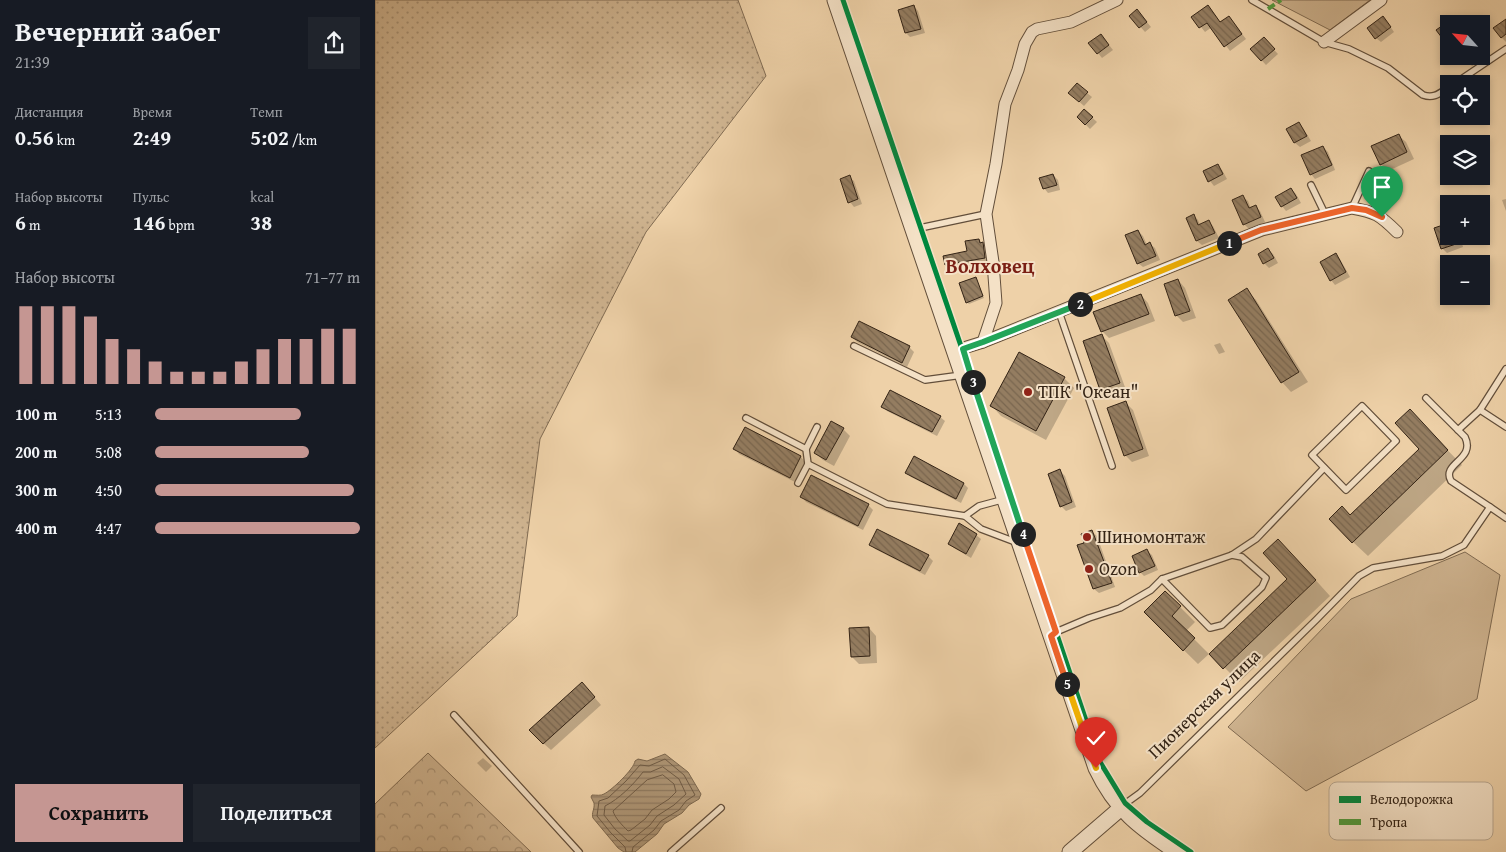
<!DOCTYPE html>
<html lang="ru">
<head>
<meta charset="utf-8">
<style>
  body { margin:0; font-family:"Gentium Book Plus",serif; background:#20242c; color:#f1f3f6; height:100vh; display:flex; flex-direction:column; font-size:19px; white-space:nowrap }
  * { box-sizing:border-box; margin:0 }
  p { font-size:16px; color:#9ea1a6 }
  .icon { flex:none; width:28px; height:28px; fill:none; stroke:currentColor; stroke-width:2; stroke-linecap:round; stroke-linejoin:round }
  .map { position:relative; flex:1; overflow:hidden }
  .details { display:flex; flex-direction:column; background:#171b24; width:375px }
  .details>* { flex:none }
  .needle { width:32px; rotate:297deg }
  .controls { position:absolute; left:1065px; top:15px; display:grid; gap:10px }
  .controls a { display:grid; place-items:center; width:50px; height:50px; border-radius:0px; background:#171b24; box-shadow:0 2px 8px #0003; font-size:25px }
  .pin { position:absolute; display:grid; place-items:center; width:42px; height:42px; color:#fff; margin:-51px -21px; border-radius:50% 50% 50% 0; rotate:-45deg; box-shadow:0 0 5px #0007 }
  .pin .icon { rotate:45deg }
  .km { position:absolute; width:25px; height:25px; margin:-12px; border-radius:50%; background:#222; color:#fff; font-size:14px; line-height:25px; text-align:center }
  .round { display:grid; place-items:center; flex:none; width:52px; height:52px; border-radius:0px; background:#20242c }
  .summary { display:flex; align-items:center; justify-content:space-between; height:85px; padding:0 15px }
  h1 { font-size:28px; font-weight:600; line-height:38px }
  .metrics { display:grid; grid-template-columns:repeat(3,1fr); gap:8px; height:85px; padding:5px 15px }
  .metrics div { display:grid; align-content:center }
  .metrics b { font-size:21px; font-weight:600 }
  .metrics small { font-size:14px; font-weight:400 }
  .metrics p { font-size:14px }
  .chart { height:140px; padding:10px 15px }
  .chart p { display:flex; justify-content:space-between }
  .chart svg { width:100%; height:90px; margin-top:5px; stroke:#c59692; stroke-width:6 }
  .cta { display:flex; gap:10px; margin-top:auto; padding:10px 15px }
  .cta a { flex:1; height:58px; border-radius:0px; background:#c59692; color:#111; font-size:20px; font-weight:600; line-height:58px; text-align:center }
  .cta a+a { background:#20242c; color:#f1f3f6 }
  ul { padding:0 15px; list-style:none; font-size:16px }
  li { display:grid; grid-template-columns:80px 60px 1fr; align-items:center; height:38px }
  li i { height:12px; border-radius:6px; background:#c59692 }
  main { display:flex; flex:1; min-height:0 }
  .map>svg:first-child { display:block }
  .grass { fill:url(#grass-dots); stroke:#806b52 }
  .park { fill:url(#park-crowns); stroke:#806b52 }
  .garden { fill:#ceb38f; stroke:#806b52 }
  .water { fill:url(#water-rules); stroke:#7d684f }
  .shadow { fill:#0003 }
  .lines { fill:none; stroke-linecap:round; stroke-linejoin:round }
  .shore { stroke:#705c46; stroke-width:1 }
  .building { fill:url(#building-back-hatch); stroke:#332315 }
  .service-casing { stroke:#624e3a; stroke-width:8 }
  .minor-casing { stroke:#624e3a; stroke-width:13 }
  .tertiary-casing { stroke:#624e3a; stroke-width:17 }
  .service { stroke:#f4e1c6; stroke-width:5.5 }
  .minor { stroke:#f4e1c6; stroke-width:11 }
  .tertiary { stroke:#f4e1c6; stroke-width:15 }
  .quiet { stroke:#519b3d; stroke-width:4; stroke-dasharray:8 4; stroke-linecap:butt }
  .cycleway-casing { stroke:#f4e1c6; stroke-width:8 }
  .cycleway { stroke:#00873e; stroke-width:5 }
  .split-1-casing { stroke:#fff; stroke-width:10 }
  .split-2-casing { stroke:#fff; stroke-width:10 }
  .split-3-casing { stroke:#fff; stroke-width:10 }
  .split-4-casing { stroke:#fff; stroke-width:10 }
  .split-5-casing { stroke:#fff; stroke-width:10 }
  .split-6-casing { stroke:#fff; stroke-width:10 }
  .split-1 { stroke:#f0652b; stroke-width:6 }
  .split-2 { stroke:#f5b400; stroke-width:6 }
  .split-3 { stroke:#22a559; stroke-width:6 }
  .split-4 { stroke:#22a559; stroke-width:6 }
  .split-5 { stroke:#f0652b; stroke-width:6 }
  .split-6 { stroke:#f5b400; stroke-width:6 }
  .poi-dot { fill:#8f2418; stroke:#f4e1c6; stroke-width:2 }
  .labels { text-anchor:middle; stroke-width:4; stroke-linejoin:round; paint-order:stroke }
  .poi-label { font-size:18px; fill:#332315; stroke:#f4e1c6; text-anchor:start }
  .street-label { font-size:18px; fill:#332315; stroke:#f4e1c6 }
  .quarter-label { font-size:20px; font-weight:bold; fill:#7a1f14; stroke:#f4e1c6 }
  .key { fill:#f4e1c6; stroke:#baa891; stroke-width:1 }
  .key-label { font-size:14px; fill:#332315 }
</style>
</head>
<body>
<main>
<section class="details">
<div class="summary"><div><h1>Вечерний забег</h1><p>21:39</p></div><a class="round"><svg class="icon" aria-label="share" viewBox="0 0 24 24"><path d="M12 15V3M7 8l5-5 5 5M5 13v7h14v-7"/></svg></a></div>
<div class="metrics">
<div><p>Дистанция</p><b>0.56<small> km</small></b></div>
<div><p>Время</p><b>2:49</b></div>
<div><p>Темп</p><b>5:02<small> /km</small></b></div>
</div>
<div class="metrics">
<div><p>Набор высоты</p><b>6<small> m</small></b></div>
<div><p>Пульс</p><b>146<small> bpm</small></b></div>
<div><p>kcal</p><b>38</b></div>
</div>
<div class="chart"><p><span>Набор высоты</span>71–77 m</p>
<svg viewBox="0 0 160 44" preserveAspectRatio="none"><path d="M5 44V6M15 44V6M25 44V6M35 44V11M45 44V22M55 44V27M65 44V33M75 44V38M85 44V38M95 44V38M105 44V33M115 44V27M125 44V22M135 44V22M145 44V17M155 44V17"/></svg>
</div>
<ul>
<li><b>100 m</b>5:13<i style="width:71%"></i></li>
<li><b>200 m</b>5:08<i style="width:75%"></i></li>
<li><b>300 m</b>4:50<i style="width:97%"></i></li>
<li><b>400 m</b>4:47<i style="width:100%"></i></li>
</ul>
<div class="cta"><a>Сохранить</a><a>Поделиться</a></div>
</section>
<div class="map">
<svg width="1131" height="852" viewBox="0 0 1131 852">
  <defs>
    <pattern id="grass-dots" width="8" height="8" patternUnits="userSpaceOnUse" patternTransform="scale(1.25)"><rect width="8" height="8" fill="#ceb38f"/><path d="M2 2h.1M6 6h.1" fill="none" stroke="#a89174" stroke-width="1.8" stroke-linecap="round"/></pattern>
    <pattern id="park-crowns" width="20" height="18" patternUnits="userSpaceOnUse" patternTransform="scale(1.25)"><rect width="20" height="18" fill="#ceb38f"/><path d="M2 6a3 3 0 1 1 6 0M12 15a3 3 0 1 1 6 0" fill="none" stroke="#a89174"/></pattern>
    <pattern id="water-rules" width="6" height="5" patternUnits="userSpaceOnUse" patternTransform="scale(1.25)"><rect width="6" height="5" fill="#ae9676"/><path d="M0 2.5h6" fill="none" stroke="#8e7a60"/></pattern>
    <pattern id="building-back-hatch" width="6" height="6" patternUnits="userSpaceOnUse" patternTransform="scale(1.25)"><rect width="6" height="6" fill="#947d61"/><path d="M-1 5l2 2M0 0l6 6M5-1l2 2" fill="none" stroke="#79664f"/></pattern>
  </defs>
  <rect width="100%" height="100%" fill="#eed1a8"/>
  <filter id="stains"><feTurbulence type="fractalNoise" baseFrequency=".004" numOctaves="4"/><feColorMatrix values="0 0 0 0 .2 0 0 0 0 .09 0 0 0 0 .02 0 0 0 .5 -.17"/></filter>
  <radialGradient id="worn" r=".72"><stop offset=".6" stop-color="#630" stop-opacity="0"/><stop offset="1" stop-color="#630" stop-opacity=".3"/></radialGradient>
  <polygon class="grass" points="0,0 363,0 391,76 271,232 165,439 142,616 0,748"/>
  <polygon class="park" points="53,753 156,852 0,852 0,804"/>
  <g class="garden">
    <polygon points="897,0 995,0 955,30"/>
    <polygon points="1090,552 1125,575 1102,699 931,791 853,727 976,599"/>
  </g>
  <path class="water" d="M290,754L313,772L326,794L324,799L314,805L307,813L289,824L282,834L260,852H249L243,848L218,818C216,813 220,809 219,803C218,801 217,799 216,797L217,795C221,795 226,796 229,794C237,790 259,769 260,761L263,759L272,761Z"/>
  <g class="shadow">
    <polygon points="539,6 543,11 550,33 535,37 531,33 524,10"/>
    <polygon points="766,15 776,27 770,32 756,16"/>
    <polygon points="818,17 846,23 854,17 871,39 855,51 837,27 830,32"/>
    <polygon points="1131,20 1131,42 1126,37"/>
    <polygon points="1012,22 1019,32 1006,42 1001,38"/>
    <polygon points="726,35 738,50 727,58 715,43"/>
    <polygon points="889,39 903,54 891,65 877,50"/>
    <polygon points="1106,47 1112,55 1097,66 1088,56 1106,56"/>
    <polygon points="712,93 717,97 709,106 699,97"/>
    <polygon points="709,110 722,122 715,129 703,117"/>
    <polygon points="924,123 928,128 936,141 925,147 920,143 913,130"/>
    <polygon points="1023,135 1031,142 1039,159 1013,171 1006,164"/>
    <polygon points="948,147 953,152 960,170 940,179 936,174"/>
    <polygon points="842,166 847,170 852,179 839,186 835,181"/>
    <polygon points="678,175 683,180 685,190 673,193 669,188"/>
    <polygon points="474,177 479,181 487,204 479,207 475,202"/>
    <polygon points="916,189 921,194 926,203 911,211 907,206"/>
    <polygon points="868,197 873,201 876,209 881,207 885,211 890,222 874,229 869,224"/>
    <polygon points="1131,199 1131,211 1127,200"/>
    <polygon points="819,216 823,220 825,225 834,222 838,226 844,238 827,245 822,241 812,218"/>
    <polygon points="763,231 768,236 772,245 775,244 780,248 785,260 768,267 763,263"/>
    <polygon points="1074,236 1085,236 1088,247 1072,253 1067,248"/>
    <polygon points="604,240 612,248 614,263 576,269 571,265 593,252"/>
    <polygon points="893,250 898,254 903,263 894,268 889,263 884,255"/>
    <polygon points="961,255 965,259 975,277 960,285 956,280"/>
    <polygon points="600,278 609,298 594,304 592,302"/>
    <polygon points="803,280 810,288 821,318 808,322 801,315"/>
    <polygon points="872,290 881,300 933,382 916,392 907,382"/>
    <polygon points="766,295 773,303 780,321 734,338 727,331"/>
    <polygon points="484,322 535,348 539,352 532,367 482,342 477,337"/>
    <polygon points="726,335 734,343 751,390 733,396 726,389"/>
    <polygon points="845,343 850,352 844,354 839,345"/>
    <polygon points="645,354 689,378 699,388 671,440 626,416 617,406"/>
    <polygon points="751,403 758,410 774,456 757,462 750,455"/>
    <polygon points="508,406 565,417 570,421 562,436 512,411"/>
    <polygon points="1049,426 1087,465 993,556 978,542 975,516 1046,449"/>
    <polygon points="370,429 426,457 430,462 420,482 364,454 360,449"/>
    <polygon points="468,429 475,436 459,466 448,460 440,453"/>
    <polygon points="685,471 690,476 701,507 691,511 686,506"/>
    <polygon points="532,473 589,484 593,488 586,503 536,477"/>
    <polygon points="427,497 493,505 498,510 488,530 431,502"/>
    <polygon points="717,532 722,536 740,587 724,593 719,589 703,546 711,543"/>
    <polygon points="601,535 606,539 596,558 579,548 574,543"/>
    <polygon points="495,544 553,556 558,561 550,575 500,549"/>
    <polygon points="772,551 777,555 783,570 769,576 765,572"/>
    <polygon points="918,555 955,596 864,682 836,654 914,579"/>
    <polygon points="790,592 820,622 811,631 834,654 823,664 770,612"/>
    <polygon points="494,628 501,636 502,663 484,664 477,657"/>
    <polygon points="214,691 226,705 176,750 168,743"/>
    <polygon points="108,758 117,766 111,772 102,763"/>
  </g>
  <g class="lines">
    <g class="shore">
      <path d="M288,767L304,779L311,794L299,805L282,816L275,825L255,841H253L240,829L229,815L230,806C244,799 258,785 268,772H275Z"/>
      <path d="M288,775L299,784L301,792L294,799L277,810L270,819L256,830L253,831C247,825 240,818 238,811L272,780Z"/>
      <polyline points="251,852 250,847 236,833 222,816 224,801 233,798 251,781 265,765 274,766 290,759 309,775 320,795 311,801 304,810 286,821 279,830 258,847 257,852"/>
    </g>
  </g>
  <g class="building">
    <polygon points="539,5 546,29 530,33 523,10"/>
    <polygon points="833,5 845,22 854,16 867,34 849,47 832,23 824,28 816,17"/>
    <polygon points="762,9 772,22 764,28 754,16"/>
    <polygon points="1008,16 1016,27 1000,39 992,28"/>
    <polygon points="1131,19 1131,34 1126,38 1118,28"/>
    <polygon points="1074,21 1074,47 1061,30"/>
    <polygon points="726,34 734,45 722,54 713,43"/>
    <polygon points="889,37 900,49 886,61 875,49"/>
    <polygon points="702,83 713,92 704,102 693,93"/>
    <polygon points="709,109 718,117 710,125 702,117"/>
    <polygon points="924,122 932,136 919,143 911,129"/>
    <polygon points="1024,134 1032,152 1005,165 996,146"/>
    <polygon points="948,146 957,165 935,175 926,155"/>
    <polygon points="843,164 848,174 833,182 828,171"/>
    <polygon points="678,174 682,185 668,189 664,178"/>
    <polygon points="475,175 483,199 473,203 465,179"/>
    <polygon points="916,188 922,198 906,207 900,197"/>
    <polygon points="868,195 874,208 881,205 886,217 868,225 857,200"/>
    <polygon points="819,214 823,225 834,220 840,233 821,241 811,218"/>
    <polygon points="1074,223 1074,236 1099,236 1099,238 1066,249 1059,228"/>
    <polygon points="763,230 770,245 775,242 781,256 762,264 750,235"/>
    <polygon points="604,239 605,243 608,242 610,258 570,265 568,256 592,251 590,241"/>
    <polygon points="893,248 899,258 888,264 883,254"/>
    <polygon points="961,253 971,272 955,281 945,262"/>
    <polygon points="601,277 608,296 591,303 584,283"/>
    <polygon points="803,279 815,311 800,316 789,284"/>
    <polygon points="872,288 924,372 906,383 853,300"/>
    <polygon points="766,294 774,314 726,332 718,312"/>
    <polygon points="484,321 535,346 527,363 476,337"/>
    <polygon points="727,334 745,383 725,390 708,341"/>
    <polygon points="644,352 690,377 661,431 615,406"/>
    <polygon points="515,390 566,416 557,432 506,407"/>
    <polygon points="751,401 768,449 749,456 732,408"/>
    <polygon points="1035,409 1073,450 977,543 954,519 967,506 975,515 1044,449 1020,423"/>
    <polygon points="456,421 469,428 451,460 439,453"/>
    <polygon points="370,427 426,456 415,478 358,449"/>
    <polygon points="539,456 589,483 581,499 530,473"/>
    <polygon points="685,469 697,502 685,507 673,474"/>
    <polygon points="436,475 494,504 483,526 425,497"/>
    <polygon points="584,523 602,534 591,554 573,544"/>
    <polygon points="502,529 554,555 545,571 494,545"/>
    <polygon points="717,530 737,583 718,589 702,545 709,543 706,534"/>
    <polygon points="903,539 941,580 848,669 834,654 912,579 888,553"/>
    <polygon points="772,549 780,566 764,573 757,556"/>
    <polygon points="790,591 806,606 797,616 820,638 808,651 769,612"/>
    <polygon points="494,627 495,656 476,657 474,628"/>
    <polygon points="207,682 220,697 168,744 154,730"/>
  </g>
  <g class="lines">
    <g class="service-casing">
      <g id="service">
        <path d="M877,0L949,42L974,49L1013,68L1048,95C1059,99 1065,93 1074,87"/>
        <polyline points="1079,84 1131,49"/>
        <polyline points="936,185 950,214"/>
        <polyline points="977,208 994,171"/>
        <polyline points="540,229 611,214"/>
        <polyline points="684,312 737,466"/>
        <polyline points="479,346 550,380 587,375"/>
        <path d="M1051,398L1090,437C1101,460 1066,463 1076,481L1115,507"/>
        <polygon points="987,406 1021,441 971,490 937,455"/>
        <polyline points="1105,410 1131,427"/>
        <polyline points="371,418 431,449 433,464 512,504 590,516"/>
        <polyline points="1083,430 1105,410 1131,369"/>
        <polyline points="431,449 442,427"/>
        <polyline points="423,483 433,464"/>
        <polyline points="630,499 604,506 590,516 606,529 643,543"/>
        <polyline points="787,579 835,628 847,625 887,587 891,578 867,557 857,555"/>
        <polyline points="676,636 681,632 714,618 745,608 776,590 787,579 857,555 881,539 949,468"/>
        <polyline points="79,715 204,852"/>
        <polyline points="747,806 765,793 941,620 984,576 998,568 1067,556 1089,545 1115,507 1131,518"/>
        <polyline points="296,852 346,808"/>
      </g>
    </g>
    <g class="minor-casing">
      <g id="minor">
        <polyline points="949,42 1006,0"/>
        <polyline points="608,342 621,303 618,262 611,214 621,164 630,104 643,70 650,44 657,32 662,29 696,22 742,0"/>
        <path d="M579,351L608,342L887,230L977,208C1000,212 1005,215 1022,232"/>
      </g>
    </g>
    <g class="tertiary-casing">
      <g id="tertiary">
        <path d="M460,0L721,768C741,810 764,827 802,852"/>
        <polyline points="695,852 746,808"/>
      </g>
    </g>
    <use href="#service" class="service"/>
    <use href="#minor" class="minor"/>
    <use href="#tertiary" class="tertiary"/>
    <polyline class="quiet" points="893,9 906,0"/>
    <g class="cycleway-casing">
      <polyline id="cycleway" points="468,0 587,349 626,469 725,762 750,803 772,822 816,852"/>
    </g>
    <use href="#cycleway" class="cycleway"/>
  </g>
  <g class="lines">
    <g class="split-1-casing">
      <polyline id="split-1" points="854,243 886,230 977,208 991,210 1007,217"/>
    </g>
    <g class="split-2-casing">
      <polyline id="split-2" points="705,304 854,243"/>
    </g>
    <g class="split-3-casing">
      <polyline id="split-3" points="598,382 588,349 608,342 705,304"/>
    </g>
    <g class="split-4-casing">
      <polyline id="split-4" points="598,382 648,534"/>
    </g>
    <g class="split-5-casing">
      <polyline id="split-5" points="648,534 681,632 676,636 692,684"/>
    </g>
    <g class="split-6-casing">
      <polyline id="split-6" points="692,684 721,768"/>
    </g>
    <use href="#split-1" class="split-1"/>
    <use href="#split-2" class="split-2"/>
    <use href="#split-3" class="split-3"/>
    <use href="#split-4" class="split-4"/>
    <use href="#split-5" class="split-5"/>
    <use href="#split-6" class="split-6"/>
  </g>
  <g class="poi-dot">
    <circle cx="653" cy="392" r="5"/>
    <circle cx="712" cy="537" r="5"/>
    <circle cx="714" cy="569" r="5"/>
  </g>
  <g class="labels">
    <g class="poi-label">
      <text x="663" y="398">ТПК "Океан"</text>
      <text x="722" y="543">Шиномонтаж</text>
      <text x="724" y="575">Ozon</text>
    </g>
    <g class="street-label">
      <text transform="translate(829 704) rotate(-44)" y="6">Пионерская улица</text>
    </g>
    <g class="quarter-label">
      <text x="615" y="273">Волховец</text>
    </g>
  </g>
  <rect x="954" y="782" width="164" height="58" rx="8" class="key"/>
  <rect x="964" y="796" width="22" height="7" fill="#00873e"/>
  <rect x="964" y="819" width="22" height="6" fill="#519b3d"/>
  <g class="key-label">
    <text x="995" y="804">Велодорожка</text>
    <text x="995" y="827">Тропа</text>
  </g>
  <rect width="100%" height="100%" filter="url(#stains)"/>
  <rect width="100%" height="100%" fill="url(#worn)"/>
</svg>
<div class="controls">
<a><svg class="needle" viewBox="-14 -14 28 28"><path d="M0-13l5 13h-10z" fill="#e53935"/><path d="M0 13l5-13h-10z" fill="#9ea1a6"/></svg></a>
<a><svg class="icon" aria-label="locate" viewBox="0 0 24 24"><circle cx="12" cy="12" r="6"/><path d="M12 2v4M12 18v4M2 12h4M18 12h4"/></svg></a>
<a><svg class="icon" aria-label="layers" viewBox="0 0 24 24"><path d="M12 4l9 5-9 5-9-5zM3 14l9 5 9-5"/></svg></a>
<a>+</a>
<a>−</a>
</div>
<div class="pin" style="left:1007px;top:217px;background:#1e9e55"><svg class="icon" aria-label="arrive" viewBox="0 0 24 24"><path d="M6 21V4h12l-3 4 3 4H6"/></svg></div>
<div class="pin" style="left:721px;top:768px;background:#d93025"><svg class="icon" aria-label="check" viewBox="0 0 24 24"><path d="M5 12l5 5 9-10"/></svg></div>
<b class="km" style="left:854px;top:243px">1</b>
<b class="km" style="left:705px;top:304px">2</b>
<b class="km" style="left:598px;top:382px">3</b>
<b class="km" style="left:648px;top:534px">4</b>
<b class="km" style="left:692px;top:684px">5</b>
</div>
</main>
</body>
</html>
